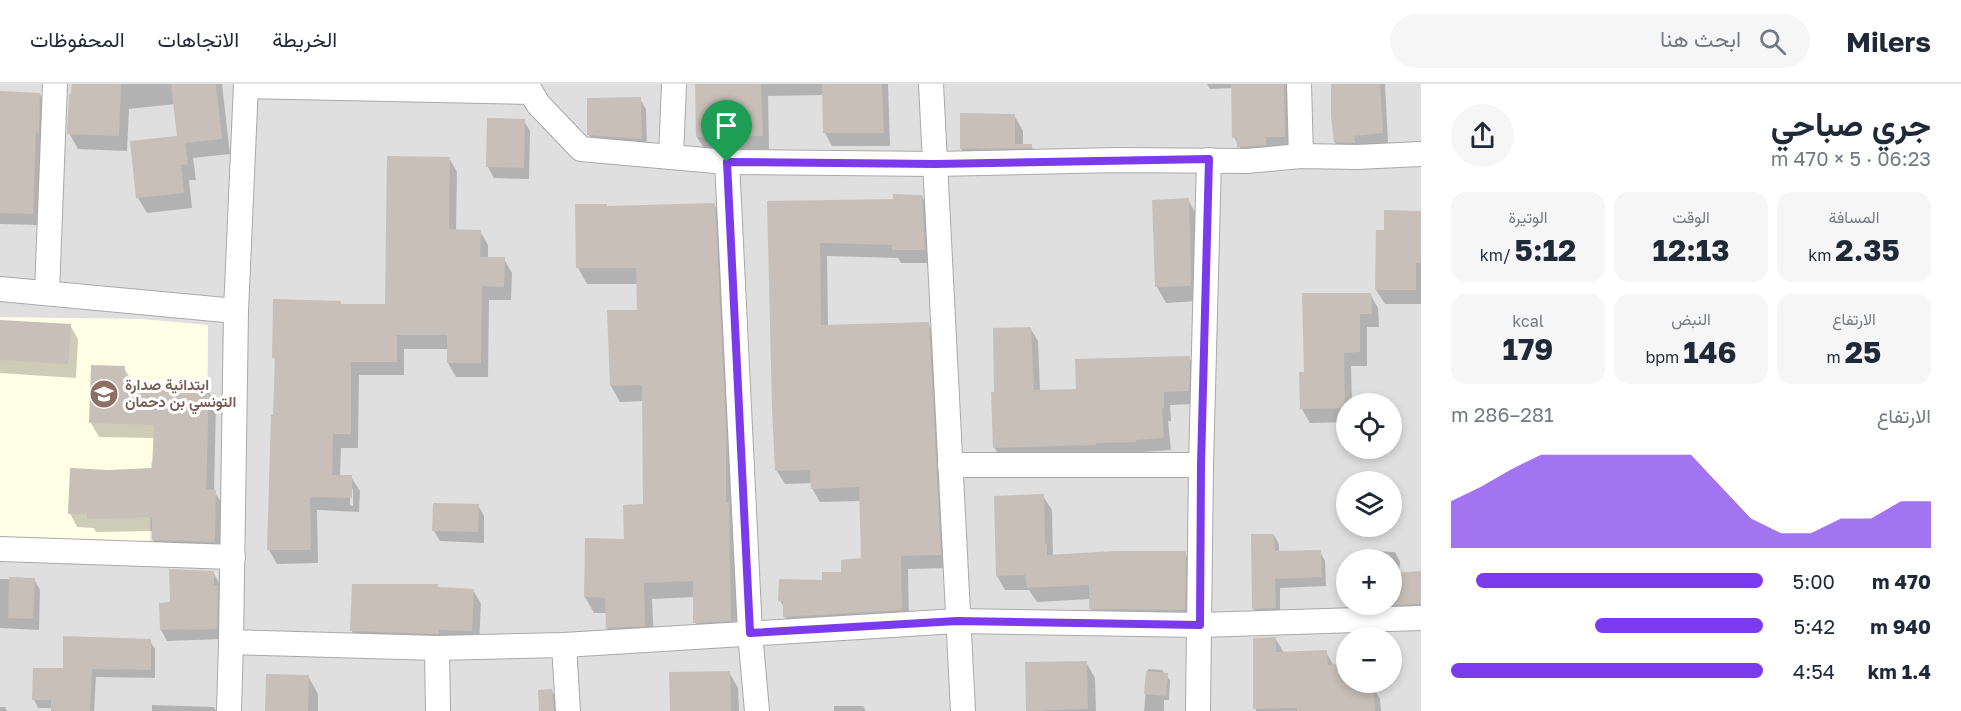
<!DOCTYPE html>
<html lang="ar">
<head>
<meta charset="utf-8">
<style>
  body { margin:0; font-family:"Golos Text",Vazirmatn,sans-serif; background:#f6f6f7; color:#1f2937; direction:rtl; height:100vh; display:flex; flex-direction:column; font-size:22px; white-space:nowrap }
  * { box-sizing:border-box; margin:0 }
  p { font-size:20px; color:#747a83 }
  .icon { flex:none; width:33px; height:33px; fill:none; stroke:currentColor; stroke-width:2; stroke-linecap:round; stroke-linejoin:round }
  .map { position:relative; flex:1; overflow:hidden; direction:ltr }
  .panel { display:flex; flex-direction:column; background:#fff; width:540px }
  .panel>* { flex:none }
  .tools { position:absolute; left:1336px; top:309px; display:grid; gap:12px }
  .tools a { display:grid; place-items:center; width:66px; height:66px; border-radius:50%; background:#fff; box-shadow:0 3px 9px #0003; font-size:30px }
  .pin { position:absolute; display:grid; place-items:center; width:51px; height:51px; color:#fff; margin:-62px -26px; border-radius:50% 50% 50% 0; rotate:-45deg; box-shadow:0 0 6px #0007 }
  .pin .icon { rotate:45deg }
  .round { display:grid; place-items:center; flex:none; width:63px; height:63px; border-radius:32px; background:#f6f6f7 }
  .head { display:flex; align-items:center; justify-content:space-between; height:102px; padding:0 30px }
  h1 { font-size:33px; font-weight:700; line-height:45px }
  .metrics { display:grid; grid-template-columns:repeat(3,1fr); gap:9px; height:102px; padding:6px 30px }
  .metrics div { display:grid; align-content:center; border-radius:15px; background:#f6f6f7; text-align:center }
  .metrics b { font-size:30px; font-weight:700 }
  .metrics small { font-size:16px; font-weight:400 }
  .metrics p { font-size:16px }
  .chart { height:168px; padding:12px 30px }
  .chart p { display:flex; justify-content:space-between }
  .chart svg { width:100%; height:108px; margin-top:6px; fill:#7c3aed; opacity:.7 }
  ul { padding:0 30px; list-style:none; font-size:20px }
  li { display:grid; grid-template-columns:96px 72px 1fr; align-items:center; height:45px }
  li i { height:15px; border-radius:8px; background:#7c3aed }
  header { display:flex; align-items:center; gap:36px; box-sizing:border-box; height:84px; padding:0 30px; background:#fff; border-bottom:2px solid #e0e1e3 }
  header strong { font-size:28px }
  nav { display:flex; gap:33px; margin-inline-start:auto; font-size:21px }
  .search { width:420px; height:54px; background:#f6f6f7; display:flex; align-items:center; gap:15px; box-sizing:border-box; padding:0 21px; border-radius:33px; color:#747a83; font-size:22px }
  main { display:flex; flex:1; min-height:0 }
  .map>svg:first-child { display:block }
  .residential { fill:#e0dfdf; fill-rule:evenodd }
  .education { fill:#ffffe5 }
  .shadow { fill:#0003; fill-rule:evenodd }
  .building { fill:#c7bfb8 }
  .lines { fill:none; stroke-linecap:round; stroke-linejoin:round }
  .street-casing { stroke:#a9a9a9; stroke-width:26 }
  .street { stroke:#fff; stroke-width:24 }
  .route-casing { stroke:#fff; stroke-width:12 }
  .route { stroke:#7c3aed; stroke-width:8 }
  .labels { text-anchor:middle; stroke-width:6; stroke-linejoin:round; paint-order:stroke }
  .education-label { font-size:15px; font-weight:bold; fill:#785e54; stroke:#fff; text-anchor:start }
</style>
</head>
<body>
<header>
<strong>Milers</strong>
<div class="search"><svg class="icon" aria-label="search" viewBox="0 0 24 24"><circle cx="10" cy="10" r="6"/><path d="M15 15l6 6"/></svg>ابحث هنا</div>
<nav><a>الخريطة</a><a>الاتجاهات</a><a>المحفوظات</a></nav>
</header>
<main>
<section class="panel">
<div class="head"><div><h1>جري صباحي</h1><p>06:23 · 5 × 470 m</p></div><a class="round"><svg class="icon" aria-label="share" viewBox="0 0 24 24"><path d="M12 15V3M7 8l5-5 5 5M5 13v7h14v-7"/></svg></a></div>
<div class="metrics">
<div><p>المسافة</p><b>2.35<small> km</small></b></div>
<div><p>الوقت</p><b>12:13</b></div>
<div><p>الوتيرة</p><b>5:12<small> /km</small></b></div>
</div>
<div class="metrics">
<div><p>الارتفاع</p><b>25<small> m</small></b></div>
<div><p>النبض</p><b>146<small> bpm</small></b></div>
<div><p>kcal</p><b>179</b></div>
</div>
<div class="chart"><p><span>الارتفاع</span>281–286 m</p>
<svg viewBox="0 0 160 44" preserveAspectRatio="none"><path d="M0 44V25L10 19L20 12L30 6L40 6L50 6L60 6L70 6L80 6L90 19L100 32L110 38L120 38L130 32L140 32L150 25L160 25V44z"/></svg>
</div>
<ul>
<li><b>470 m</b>5:00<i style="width:92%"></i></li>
<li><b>940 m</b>5:42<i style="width:54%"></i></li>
<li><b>1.4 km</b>4:54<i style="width:100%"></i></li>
</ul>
</section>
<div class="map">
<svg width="1421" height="627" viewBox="0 0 1421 627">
  <rect width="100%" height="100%" fill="#f2efe9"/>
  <path class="residential" d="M0,0H1421V627H0ZM1347,320H1392V364H1347ZM1347,398H1392V442H1347ZM1347,476H1392V520H1347ZM1347,554H1392V598H1347Z"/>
  <polygon class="education" points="0,233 142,235 208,241 207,379 151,378 150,468 0,466"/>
  <g class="shadow">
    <polygon points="72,0 222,0 230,70 193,74 196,96 189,96 192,124 147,129 138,114 179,53 175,20 129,25 127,67 78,65 69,49"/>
    <polygon points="696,0 888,0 890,62 832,62 825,49 824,11 768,12 769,65 705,66 697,53"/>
    <polygon points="1207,0 1292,0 1292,65 1246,75 1234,53 1232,4 1210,5"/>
    <polygon points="1332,0 1385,0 1388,59 1359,62 1341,69 1335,58"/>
    <polygon points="0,9 40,10 46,22 39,141 0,140"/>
    <polygon points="640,15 646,25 647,65 595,61 589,51"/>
    <polygon points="1014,31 1023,47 1023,61 1031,62 1040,77 970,80 961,65"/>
    <polygon points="489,36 524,37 530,47 529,95 494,94 488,83"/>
    <path d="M449,74L457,88L456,147H480L488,161V174L504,175L512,189L511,216H489L488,293H456L448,279V265H404V291H359L358,364H341L340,393H351L360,407L359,428L317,426L318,479L277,480L269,466L272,333H274L276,278L274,273L340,218L342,222H387ZM350,405H353V422L350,421Z"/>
    <polygon points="922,112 929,126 932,179 901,179 898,174 827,172 828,242 928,240 936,253 948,484 908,485 909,539 793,546 785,533 784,524 780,516 843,489 862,475 861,417 820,418 812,404 812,399 785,400 777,387 769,118 894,117"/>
    <polygon points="1188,116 1197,131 1199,217 1166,219 1157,203 1154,117"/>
    <polygon points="714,120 723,136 739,552 704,554 695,538 694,513 652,515 654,557 617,560 607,544 607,529 594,529 585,513 625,457 644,422 644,317 620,318 611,302 638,227 638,200 587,200 578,184 608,123"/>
    <polygon points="1421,128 1421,220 1385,220 1376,206 1386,148"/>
    <polygon points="1370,210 1378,224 1379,243 1367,243 1367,282 1351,282 1352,320 1347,320 1347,338 1310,339 1302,325 1305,290"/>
    <polygon points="0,237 70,241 78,255 76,294 0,289"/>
    <polygon points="1030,244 1038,257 1040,307 1077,306 1189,273 1196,286 1195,320 1170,321 1171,337 1168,337 1171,366 1142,368 1142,371 1002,376 994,363 996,309"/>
    <polygon points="124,284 132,297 131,304 208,306 216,320 214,407 223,421 222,471 161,469 153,456 153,447 96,448 94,444 77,443 70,429 109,387 154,386 155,354 99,353 91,339"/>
    <polygon points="1043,412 1052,426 1053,473 1185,469 1193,483 1192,540 1099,539 1091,525 1091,515 1037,518 1029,506 1005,506 997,492"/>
    <polygon points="478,421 484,432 484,459 440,457 434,447"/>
    <polygon points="1274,451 1279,460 1279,468 1320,468 1325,477 1326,502 1280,504 1280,533 1259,534 1254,525"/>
    <polygon points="1371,467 1395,468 1400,478 1399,490 1421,489 1421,529 1378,531 1372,520 1392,520 1392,476 1371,476"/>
    <polygon points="213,488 219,499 219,507 223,514 222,555 167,557 161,546 171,520"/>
    <polygon points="0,495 34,495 40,506 39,546 0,544 0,550"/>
    <polygon points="437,502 439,505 473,506 481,520 479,560 360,560 352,547"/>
    <polygon points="1275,554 1284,569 1326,568 1334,582 1347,580 1347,598 1358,598 1359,603 1372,601 1380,615 1381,627 1256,627 1254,555"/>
    <polygon points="150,557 155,565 155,594 96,593 94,627 53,627 53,624 38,624 34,615 64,586"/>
    <polygon points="1086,578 1095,594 1096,627 1028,627 1027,580"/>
    <polygon points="1148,585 1162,586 1170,596 1169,616 1164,616 1164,627 1144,627"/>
    <polygon points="729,588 738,604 739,627 672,627"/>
    <polygon points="308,592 318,610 318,627 266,627"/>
    <polygon points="552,607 558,617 558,627 540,627"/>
    <polygon points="152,621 214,623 216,627 152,627"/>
    <polygon points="834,622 863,622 866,627 834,627"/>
    <polygon points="0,623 5,623 7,627 0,627"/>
  </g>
  <g class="building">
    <polygon points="72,0 121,0 119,52 67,50 69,10 71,10"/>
    <polygon points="171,0 216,0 222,55 185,59 188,80 181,81 184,109 136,114 130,57 177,52"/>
    <polygon points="695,0 761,0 763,52 696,53"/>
    <polygon points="822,0 882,0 884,49 823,49"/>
    <polygon points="1231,0 1284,0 1285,53 1266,53 1266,61 1237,63 1237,54 1232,54"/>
    <polygon points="1331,0 1380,0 1383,49 1354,52 1355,59 1334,58 1331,33"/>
    <polygon points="0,7 40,9 39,49 36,48 33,130 0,129"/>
    <polygon points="641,13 642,55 587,51 587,14"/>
    <polygon points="960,29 1015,30 1015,60 1032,60 1032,64 960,65"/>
    <polygon points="487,34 525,35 524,84 486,83"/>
    <polygon points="387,72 450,73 449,145 481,146 480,173 505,173 504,203 482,202 481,279 447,279 447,251 397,251 397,278 351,278 351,350 333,350 332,391 352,391 352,414 310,413 311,466 267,466 271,331 273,331 275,274 272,274 273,215 341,217 341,220 385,220"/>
    <polygon points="893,110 922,111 925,166 892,166 892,161 820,159 821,241 929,238 941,471 901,472 902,526 783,533 783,517 778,517 779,495 822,496 822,488 841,488 841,476 861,474 859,403 811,405 810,386 775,387 772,324 767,117 893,115"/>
    <polygon points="1189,114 1191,202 1155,203 1152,116"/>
    <polygon points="715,119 726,342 726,418 729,418 731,537 693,539 693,497 644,499 645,542 606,544 605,514 584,513 585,454 624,455 623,421 643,420 642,301 610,302 607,226 637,226 636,184 576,184 575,120 607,120 607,122"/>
    <polygon points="1384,126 1421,127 1421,179 1416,179 1416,206 1375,206 1376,146 1384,146"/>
    <polygon points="1302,209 1371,209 1372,230 1360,230 1360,268 1344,269 1345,324 1300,325 1299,288 1304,288"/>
    <polygon points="0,236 71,240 68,280 0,276"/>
    <polygon points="1031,243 1034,306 1076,305 1075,275 1190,272 1189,307 1164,308 1164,324 1162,324 1164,354 1136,356 1136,358 1096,359 1096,361 993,364 991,308 994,308 993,244"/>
    <polygon points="91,281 125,282 124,302 209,305 206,405 216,406 215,458 152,456 152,433 87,435 87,430 68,430 70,384 109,386 152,384 154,341 89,339"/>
    <polygon points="1044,410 1045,460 1047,460 1047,471 1114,467 1186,467 1185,526 1089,525 1089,501 1027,504 1025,491 996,492 994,412"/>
    <polygon points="433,419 479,420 478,448 432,447"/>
    <polygon points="1251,450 1274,450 1275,467 1321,466 1322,493 1275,495 1276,524 1252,525"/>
    <polygon points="169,485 214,487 214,502 218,501 217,545 160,546 159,519 170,518"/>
    <polygon points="1421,487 1421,520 1392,521 1392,489"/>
    <polygon points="9,493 35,494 33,535 8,534"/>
    <polygon points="352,500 438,500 438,503 474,505 472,547 439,546 439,550 437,550 350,547"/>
    <polygon points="63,552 151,555 151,586 92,585 90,627 51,627 51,616 32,616 33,584 63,584"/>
    <polygon points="1276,553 1276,568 1327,566 1328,581 1347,579 1347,598 1353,598 1353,602 1373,600 1375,627 1297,627 1297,624 1253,625 1253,554"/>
    <polygon points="1087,577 1088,625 1026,627 1025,578"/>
    <polygon points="730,587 731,627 670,627 669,588"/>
    <polygon points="1146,587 1168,589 1166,612 1144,610"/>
    <polygon points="266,590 309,591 308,627 265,627"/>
    <polygon points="552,605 554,627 539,627 538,606"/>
  </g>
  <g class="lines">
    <g class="street-casing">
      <g id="street">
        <polyline points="931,0 963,627"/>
        <polyline points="1299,0 1301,72"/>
        <polyline points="246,2 531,8 538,20 581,65 727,78 935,80 1117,76 1247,77 1301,72 1357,73 1421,70"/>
        <polyline points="671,73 674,0"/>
        <polyline points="727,78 750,549 757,627"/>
        <polyline points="0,205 236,227 246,0"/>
        <polyline points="47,209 55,0"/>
        <polyline points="236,227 231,558 437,564 564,561 957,537 1200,541 1421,534"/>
        <polyline points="950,381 1201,381"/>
        <polyline points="0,465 233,473"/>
        <polyline points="564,561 568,627"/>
        <polyline points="437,564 438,627"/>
        <polyline points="229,627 231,558"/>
        <polyline points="1198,627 1201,381 1209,76"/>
      </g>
    </g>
    <use href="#street" class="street"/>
  </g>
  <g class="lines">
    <g class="route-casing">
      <polygon id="route" points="1209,75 1201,381 1200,541 957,537 750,549 727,78 935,80"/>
    </g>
    <use href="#route" class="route"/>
  </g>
  <defs>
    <g id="school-disc" transform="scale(1.5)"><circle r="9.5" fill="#8d6e63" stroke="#fff"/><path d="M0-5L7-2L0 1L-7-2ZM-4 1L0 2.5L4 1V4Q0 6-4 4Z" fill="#fff"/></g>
  </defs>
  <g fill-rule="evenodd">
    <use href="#school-disc" x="104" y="310"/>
  </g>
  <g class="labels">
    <g class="education-label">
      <text x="125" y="306">ابتدائية صدارة<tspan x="125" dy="17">التونسي بن دحمان</tspan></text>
    </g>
  </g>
</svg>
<div class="tools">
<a><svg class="icon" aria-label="locate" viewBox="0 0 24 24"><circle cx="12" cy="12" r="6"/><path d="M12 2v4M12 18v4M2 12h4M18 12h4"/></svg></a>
<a><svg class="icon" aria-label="layers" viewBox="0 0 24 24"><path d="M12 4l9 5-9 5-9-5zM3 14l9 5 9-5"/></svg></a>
<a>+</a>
<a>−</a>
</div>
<div class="pin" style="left:727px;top:78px;background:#1e9e55"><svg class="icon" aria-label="arrive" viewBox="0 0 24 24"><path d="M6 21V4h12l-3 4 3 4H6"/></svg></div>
</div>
</main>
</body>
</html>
